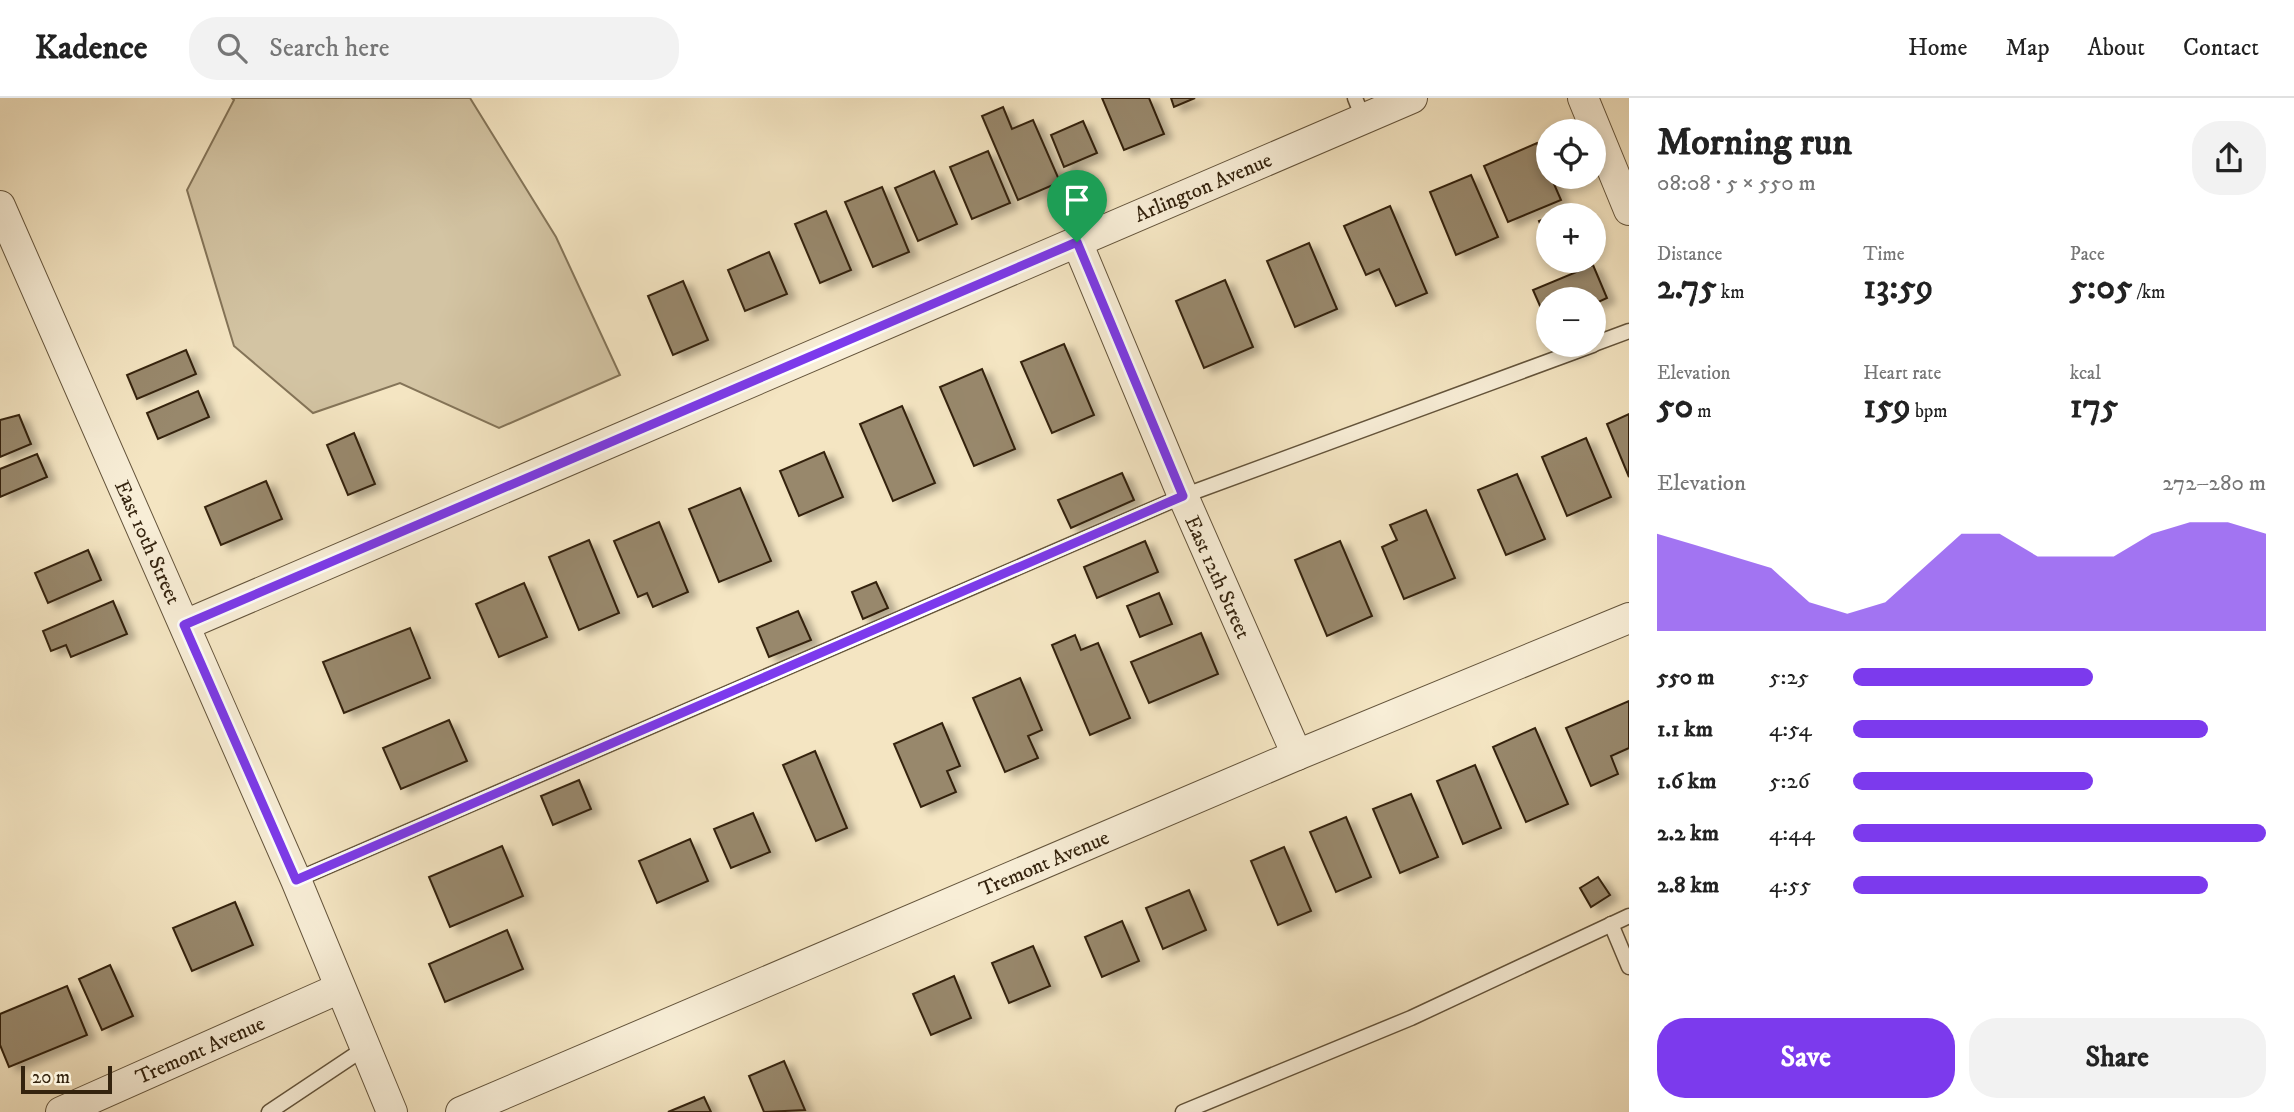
<!DOCTYPE html>
<html lang="en">
<head>
<meta charset="utf-8">
<style>
  body { margin:0; font-family:"IM FELL DW Pica",serif; background:#f2f2f2; color:#222; height:100vh; display:flex; flex-direction:column; font-size:26px; white-space:nowrap }
  * { box-sizing:border-box; margin:0 }
  p { font-size:23px; color:#767676 }
  .icon { flex:none; width:38px; height:38px; fill:none; stroke:currentColor; stroke-width:2; stroke-linecap:round; stroke-linejoin:round }
  .map { position:relative; flex:1; overflow:hidden }
  .side { display:flex; flex-direction:column; background:#fff; width:665px }
  .side>* { flex:none }
  .buttons { position:absolute; left:1536px; top:21px; display:grid; gap:14px }
  .buttons a { display:grid; place-items:center; width:70px; height:70px; border-radius:50%; background:#fff; box-shadow:0 4px 10px #0003; font-size:35px }
  .scale { position:absolute; left:21px; bottom:18px; width:91px; box-sizing:border-box; padding-left:7px; border:4px solid #34230e; border-top:0; font-size:19px; line-height:24px; white-space:nowrap; color:#34230e; -webkit-text-stroke:5px #f8eed7; paint-order:stroke }
  .pin { position:absolute; display:grid; place-items:center; width:60px; height:60px; color:#fff; margin:-72px -30px; border-radius:50% 50% 50% 0; rotate:-45deg; box-shadow:0 0 7px #0007 }
  .pin .icon { rotate:45deg }
  .round { display:grid; place-items:center; flex:none; width:74px; height:74px; border-radius:28px; background:#f2f2f2 }
  .overview { display:flex; align-items:center; justify-content:space-between; height:119px; padding:0 28px }
  h1 { font-size:38px; font-weight:800; line-height:52px }
  .figures { display:grid; grid-template-columns:repeat(3,1fr); gap:10px; height:119px; padding:7px 28px }
  .figures div { display:grid; align-content:center }
  .figures b { font-size:35px; font-weight:800 }
  .figures small { font-size:19px; font-weight:400 }
  .figures p { font-size:19px }
  .chart { height:196px; padding:14px 28px }
  .chart p { display:flex; justify-content:space-between }
  .chart svg { width:100%; height:126px; margin-top:7px; fill:#7c3aed; opacity:.7 }
  .primary-button { display:flex; gap:14px; margin-top:auto; padding:14px 28px }
  .primary-button a { flex:1; height:80px; border-radius:28px; background:#7c3aed; color:#fff; font-size:28px; font-weight:800; line-height:80px; text-align:center }
  .primary-button a+a { background:#f2f2f2; color:#222 }
  ul { padding:0 28px; list-style:none; font-size:23px }
  li { display:grid; grid-template-columns:112px 84px 1fr; align-items:center; height:52px }
  li i { height:18px; border-radius:9px; background:#7c3aed }
  header { display:flex; align-items:center; gap:42px; box-sizing:border-box; height:98px; padding:0 35px; background:#fff; border-bottom:2px solid #e0e0e0 }
  header strong { font-size:33px }
  nav { display:flex; gap:38px; margin-inline-start:auto; font-size:24px }
  .search { width:490px; height:63px; background:#f2f2f2; display:flex; align-items:center; gap:18px; box-sizing:border-box; padding:0 24px; border-radius:28px; color:#767676; font-size:26px }
  main { display:flex; flex:1; min-height:0 }
  .map>svg:first-child { display:block }
  .green { fill:#d3c4a3; stroke:#847458; stroke-width:2 }
  .building { fill:#98886c; stroke:#34230e; stroke-width:2; filter:url(#shadow) }
  .lines { fill:none; stroke-linecap:round; stroke-linejoin:round }
  .lane-casing { stroke:#64543b; stroke-width:17 }
  .street-casing { stroke:#64543b; stroke-width:32 }
  .lane { stroke:#f8eed7; stroke-width:14 }
  .street { stroke:#f8eed7; stroke-width:30 }
  .route-casing { stroke:#fff; stroke-width:14 }
  .route { stroke:#7c3aed; stroke-width:9 }
  .labels { text-anchor:middle; stroke-width:6; stroke-linejoin:round; paint-order:stroke }
  .street-label { font-size:21px; fill:#34230e; stroke:#f8eed7 }
</style>
</head>
<body>
<header>
<strong>Kadence</strong>
<div class="search"><svg class="icon" aria-label="search" viewBox="0 0 24 24"><circle cx="10" cy="10" r="6"/><path d="M15 15l6 6"/></svg>Search here</div>
<nav><a>Home</a><a>Map</a><a>About</a><a>Contact</a></nav>
</header>
<main>
<div class="map">
<svg width="1629" height="1014" viewBox="0 0 1629 1014">
  <defs>
    <filter id="shadow"><feDropShadow dx="8" dy="4.5" stdDeviation="3.5" flood-color="#0004"/></filter>
  </defs>
  <rect width="100%" height="100%" fill="#f4e5c2"/>
  <filter id="stains"><feTurbulence type="fractalNoise" baseFrequency=".00286" numOctaves="4"/><feColorMatrix values="0 0 0 0 .2 0 0 0 0 .09 0 0 0 0 .02 0 0 0 .5 -.17"/></filter>
  <radialGradient id="worn" r=".72"><stop offset=".6" stop-color="#630" stop-opacity="0"/><stop offset="1" stop-color="#630" stop-opacity=".3"/></radialGradient>
  <polygon class="green" points="232,0 470,0 556,139 620,277 499,330 400,285 313,315 234,248 187,92 234,2"/>
  <g class="building">
    <polygon points="1102,0 1149,0 1164,36 1124,52"/>
    <polygon points="1171,0 1195,0 1174,9"/>
    <polygon points="1003,9 1012,31 1033,22 1060,84 1018,102 982,18"/>
    <polygon points="1083,23 1097,55 1064,69 1051,37"/>
    <polygon points="1537,45 1549,73 1549,79 1551,79 1561,102 1508,124 1484,68"/>
    <polygon points="988,53 1010,105 972,121 950,69"/>
    <polygon points="934,73 957,126 918,143 895,90"/>
    <polygon points="1471,77 1498,139 1456,157 1430,94"/>
    <polygon points="882,89 909,154 873,169 845,104"/>
    <polygon points="1390,108 1427,195 1396,208 1379,171 1366,177 1344,128"/>
    <polygon points="826,113 851,172 820,185 795,126"/>
    <polygon points="1549,119 1549,148 1539,123"/>
    <polygon points="1309,145 1337,211 1295,229 1267,163"/>
    <polygon points="769,154 787,196 745,213 728,172"/>
    <polygon points="1593,167 1607,200 1594,206 1594,201 1549,201 1548,226 1533,192"/>
    <polygon points="1225,182 1253,249 1204,270 1176,203"/>
    <polygon points="683,183 708,242 673,257 648,198"/>
    <polygon points="1064,246 1094,317 1052,335 1021,264"/>
    <polygon points="186,252 196,276 137,301 127,277"/>
    <polygon points="982,271 1015,351 974,368 940,289"/>
    <polygon points="198,293 209,319 158,341 147,315"/>
    <polygon points="902,308 935,385 893,403 860,326"/>
    <polygon points="1629,316 1629,379 1607,326"/>
    <polygon points="19,317 31,346 0,359 0,322"/>
    <polygon points="354,335 375,386 348,397 327,347"/>
    <polygon points="1586,340 1611,399 1567,418 1542,359"/>
    <polygon points="824,354 843,399 799,418 780,373"/>
    <polygon points="37,356 47,379 0,399 0,371"/>
    <polygon points="1122,375 1134,402 1071,430 1058,402"/>
    <polygon points="1517,376 1545,441 1506,457 1478,392"/>
    <polygon points="266,383 282,421 221,447 205,409"/>
    <polygon points="740,390 771,463 719,484 689,411"/>
    <polygon points="1426,412 1455,480 1404,501 1382,449 1397,442 1390,427"/>
    <polygon points="659,424 688,494 653,509 647,495 638,499 614,443"/>
    <polygon points="589,442 619,515 579,532 549,459"/>
    <polygon points="1145,443 1158,474 1097,500 1084,469"/>
    <polygon points="1340,443 1372,518 1327,538 1295,462"/>
    <polygon points="88,452 101,482 48,505 35,475"/>
    <polygon points="876,484 888,510 863,521 852,494"/>
    <polygon points="524,485 547,539 499,559 476,506"/>
    <polygon points="1159,495 1172,526 1140,539 1127,508"/>
    <polygon points="113,503 127,536 71,559 66,547 51,553 43,533"/>
    <polygon points="798,513 811,542 769,559 757,530"/>
    <polygon points="410,530 430,580 344,615 323,564"/>
    <polygon points="1201,535 1218,576 1149,605 1131,564"/>
    <polygon points="1075,537 1081,552 1098,545 1130,620 1090,637 1052,547"/>
    <polygon points="1020,580 1042,632 1028,638 1038,660 1005,674 973,600"/>
    <polygon points="1629,603 1629,650 1611,658 1618,676 1591,688 1566,630"/>
    <polygon points="449,622 467,663 401,691 383,650"/>
    <polygon points="942,625 960,668 947,673 956,694 921,709 894,646"/>
    <polygon points="1535,630 1568,706 1526,724 1493,649"/>
    <polygon points="815,653 847,730 816,743 783,667"/>
    <polygon points="1475,667 1501,730 1463,746 1437,683"/>
    <polygon points="579,682 591,711 553,727 541,698"/>
    <polygon points="1411,696 1438,759 1400,775 1373,711"/>
    <polygon points="753,715 770,754 731,770 714,731"/>
    <polygon points="1346,719 1371,779 1336,794 1310,734"/>
    <polygon points="690,741 708,783 657,805 639,763"/>
    <polygon points="502,748 523,798 450,829 429,779"/>
    <polygon points="1284,749 1311,813 1278,827 1251,763"/>
    <polygon points="1598,779 1610,797 1591,809 1580,790"/>
    <polygon points="1189,792 1206,832 1163,851 1146,810"/>
    <polygon points="235,804 253,847 192,873 173,830"/>
    <polygon points="1122,823 1139,863 1102,879 1085,839"/>
    <polygon points="507,832 523,871 445,904 429,866"/>
    <polygon points="1033,848 1050,888 1009,905 992,865"/>
    <polygon points="110,867 133,918 102,932 79,881"/>
    <polygon points="954,878 971,920 931,937 913,896"/>
    <polygon points="67,888 87,937 9,969 0,947 0,916"/>
    <polygon points="784,963 805,1012 764,1014 749,978"/>
    <polygon points="704,999 711,1014 668,1014"/>
  </g>
  <g class="lines">
    <g class="lane-casing">
      <g id="lane">
        <polyline points="1355,0 1363,20"/>
        <polyline points="1594,246 1629,233"/>
        <polyline points="296,782 1183,398 1593,247"/>
        <polyline points="1611,826 1629,869"/>
        <polyline points="269,1014 365,950"/>
        <polyline points="1183,1014 1411,920 1629,818"/>
      </g>
    </g>
    <g class="street-casing">
      <g id="street">
        <polyline points="1583,0 1629,112"/>
        <polyline points="0,108 296,782 392,1014"/>
        <polyline points="1077,144 1183,398 1297,657"/>
        <polyline points="185,527 1412,0"/>
        <polyline points="61,1014 340,890"/>
        <polyline points="461,1014 1297,657 1629,520"/>
      </g>
    </g>
    <use href="#lane" class="lane"/>
    <use href="#street" class="street"/>
  </g>
  <g class="lines">
    <g class="route-casing">
      <polygon id="route" points="1077,144 1183,398 296,782 184,527"/>
    </g>
    <use href="#route" class="route"/>
  </g>
  <g class="labels">
    <g class="street-label">
      <text transform="translate(1203 89) rotate(-23)" y="7">Arlington Avenue</text>
      <text transform="translate(148 444) rotate(66)" y="7">East 10th Street</text>
      <text transform="translate(1218 479) rotate(66)" y="7">East 12th Street</text>
      <text transform="translate(1044 765) rotate(-23)" y="7">Tremont Avenue</text>
      <text transform="translate(200 952) rotate(-24)" y="7">Tremont Avenue</text>
    </g>
  </g>
  <rect width="100%" height="100%" filter="url(#stains)"/>
  <rect width="100%" height="100%" fill="url(#worn)"/>
</svg>
<div class="buttons">
<a><svg class="icon" aria-label="locate" viewBox="0 0 24 24"><circle cx="12" cy="12" r="6"/><path d="M12 2v4M12 18v4M2 12h4M18 12h4"/></svg></a>
<a>+</a>
<a>−</a>
</div>
<div class="scale">20 m</div>
<div class="pin" style="left:1077px;top:144px;background:#1e9e55"><svg class="icon" aria-label="arrive" viewBox="0 0 24 24"><path d="M6 21V4h12l-3 4 3 4H6"/></svg></div>
</div>
<section class="side">
<div class="overview"><div><h1>Morning run</h1><p>08:08 · 5 × 550 m</p></div><a class="round"><svg class="icon" aria-label="share" viewBox="0 0 24 24"><path d="M12 15V3M7 8l5-5 5 5M5 13v7h14v-7"/></svg></a></div>
<div class="figures">
<div><p>Distance</p><b>2.75<small> km</small></b></div>
<div><p>Time</p><b>13:59</b></div>
<div><p>Pace</p><b>5:05<small> /km</small></b></div>
</div>
<div class="figures">
<div><p>Elevation</p><b>50<small> m</small></b></div>
<div><p>Heart rate</p><b>159<small> bpm</small></b></div>
<div><p>kcal</p><b>175</b></div>
</div>
<div class="chart"><p><span>Elevation</span>272–280 m</p>
<svg viewBox="0 0 160 44" preserveAspectRatio="none"><path d="M0 44V10L10 14L20 18L30 22L40 34L50 38L60 34L70 22L80 10L90 10L100 18L110 18L120 18L130 10L140 6L150 6L160 10V44z"/></svg>
</div>
<ul>
<li><b>550 m</b>5:25<i style="width:58%"></i></li>
<li><b>1.1 km</b>4:54<i style="width:86%"></i></li>
<li><b>1.6 km</b>5:26<i style="width:58%"></i></li>
<li><b>2.2 km</b>4:44<i style="width:100%"></i></li>
<li><b>2.8 km</b>4:55<i style="width:86%"></i></li>
</ul>
<div class="primary-button"><a>Save</a><a>Share</a></div>
</section>
</main>
</body>
</html>
